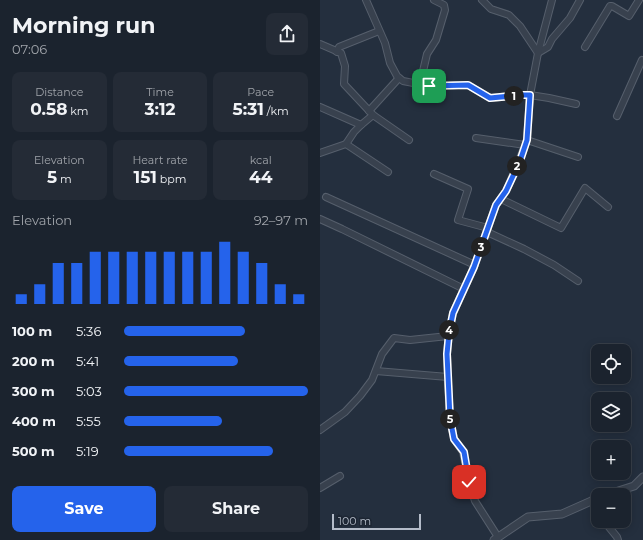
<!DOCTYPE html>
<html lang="en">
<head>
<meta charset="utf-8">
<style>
  body { margin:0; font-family:Montserrat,sans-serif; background:#242b36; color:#f1f3f6; height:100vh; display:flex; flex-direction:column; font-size:15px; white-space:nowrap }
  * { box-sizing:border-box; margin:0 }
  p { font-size:13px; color:#a0a4aa }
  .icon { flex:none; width:22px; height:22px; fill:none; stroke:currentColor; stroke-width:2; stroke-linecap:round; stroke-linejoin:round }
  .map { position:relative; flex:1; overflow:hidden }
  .details { display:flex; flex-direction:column; background:#1b232e; width:320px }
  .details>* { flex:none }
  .fabs { position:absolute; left:271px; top:344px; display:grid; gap:8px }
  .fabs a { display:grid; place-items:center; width:40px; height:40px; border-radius:8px; background:#1b232e; box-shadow:0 2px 10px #0003,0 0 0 1px #39404a; font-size:20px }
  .scale { position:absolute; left:12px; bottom:10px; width:89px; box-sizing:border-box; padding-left:4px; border:2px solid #b4bcc9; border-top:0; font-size:11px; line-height:14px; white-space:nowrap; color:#b4bcc9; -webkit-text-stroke:3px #1d2633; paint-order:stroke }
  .pin { position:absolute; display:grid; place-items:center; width:34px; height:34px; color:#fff; margin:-17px; border-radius:8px; box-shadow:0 2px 6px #0006 }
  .km { position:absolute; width:20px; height:20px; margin:-10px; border-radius:50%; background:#222; color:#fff; font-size:11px; line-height:20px; text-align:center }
  .round { display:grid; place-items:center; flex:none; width:42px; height:42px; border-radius:8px; background:#242b36 }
  .head { display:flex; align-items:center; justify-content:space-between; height:68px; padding:0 12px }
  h1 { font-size:22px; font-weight:700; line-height:30px }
  .figures { display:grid; grid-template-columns:repeat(3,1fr); gap:6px; height:68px; padding:4px 12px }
  .figures div { display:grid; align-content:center; border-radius:8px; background:#242b36; text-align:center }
  .figures b { font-size:17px; font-weight:700 }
  .figures small { font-size:11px; font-weight:400 }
  .figures p { font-size:11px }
  .chart { height:112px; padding:8px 12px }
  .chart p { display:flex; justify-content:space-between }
  .chart svg { width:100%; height:72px; margin-top:4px; stroke:#2563eb; stroke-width:6 }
  .button { display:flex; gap:8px; margin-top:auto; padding:8px 12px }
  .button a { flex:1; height:46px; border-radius:8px; background:#2563eb; color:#fff; font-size:16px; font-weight:700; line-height:46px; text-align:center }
  .button a+a { background:#242b36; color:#f1f3f6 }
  ul { padding:0 12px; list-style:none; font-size:13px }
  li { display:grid; grid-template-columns:64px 48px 1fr; align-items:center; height:30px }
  li i { height:10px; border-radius:5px; background:#2563eb }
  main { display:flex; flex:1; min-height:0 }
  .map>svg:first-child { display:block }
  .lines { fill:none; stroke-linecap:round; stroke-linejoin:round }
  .minor-casing { stroke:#565f6c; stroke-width:8 }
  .tertiary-casing { stroke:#565f6c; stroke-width:9 }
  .minor { stroke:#38414e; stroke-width:6 }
  .tertiary { stroke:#38414e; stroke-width:7 }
  .route-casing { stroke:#fff; stroke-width:8 }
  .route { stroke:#2563eb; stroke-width:5 }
</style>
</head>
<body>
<main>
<section class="details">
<div class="head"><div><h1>Morning run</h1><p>07:06</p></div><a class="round"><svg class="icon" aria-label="share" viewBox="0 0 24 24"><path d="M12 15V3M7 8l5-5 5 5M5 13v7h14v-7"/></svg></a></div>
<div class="figures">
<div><p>Distance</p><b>0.58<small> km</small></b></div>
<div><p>Time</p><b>3:12</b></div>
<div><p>Pace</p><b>5:31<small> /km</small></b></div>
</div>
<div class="figures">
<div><p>Elevation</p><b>5<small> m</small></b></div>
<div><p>Heart rate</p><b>151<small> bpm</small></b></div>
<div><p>kcal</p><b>44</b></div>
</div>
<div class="chart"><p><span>Elevation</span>92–97 m</p>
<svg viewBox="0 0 160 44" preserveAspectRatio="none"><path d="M5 44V38M15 44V32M25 44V19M35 44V19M45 44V12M55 44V12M65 44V12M75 44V12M85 44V12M95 44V12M105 44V12M115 44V6M125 44V12M135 44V19M145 44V32M155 44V38"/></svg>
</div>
<ul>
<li><b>100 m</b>5:36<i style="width:66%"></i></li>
<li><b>200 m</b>5:41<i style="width:62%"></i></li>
<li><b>300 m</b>5:03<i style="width:100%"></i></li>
<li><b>400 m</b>5:55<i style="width:53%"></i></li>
<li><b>500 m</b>5:19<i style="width:81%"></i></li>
</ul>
<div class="button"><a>Save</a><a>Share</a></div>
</section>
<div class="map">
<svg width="323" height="540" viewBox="0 0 323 540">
  <rect width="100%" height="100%" fill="#242f3e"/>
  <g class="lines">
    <g class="minor-casing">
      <g id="minor">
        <polyline points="46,0 65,43 70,63 77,76 83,81 109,86 148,85 170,98 202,95 210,95 207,140 199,161 186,191 176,205 154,267 133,313 129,333 127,354 128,384 130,418 134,439 143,452 149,482 155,501 178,537"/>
        <polyline points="162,0 171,9 189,15 200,26 218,53 228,47 232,39 250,18 260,0"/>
        <polyline points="232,0 218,53 210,95 229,98 256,104"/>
        <polyline points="0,44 21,53 25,66 24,84 53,115 89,140"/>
        <polyline points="265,47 290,6 292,6 309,16 319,0"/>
        <polyline points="17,52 19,47 59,31"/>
        <polyline points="100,84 107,54 116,40 125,10 124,5 114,0"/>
        <polyline points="0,107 41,125 53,115"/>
        <polyline points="49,111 79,78"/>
        <polyline points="297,116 322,60 323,61"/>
        <polyline points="41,125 34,132 26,144 68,172"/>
        <polyline points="156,138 205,145"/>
        <polyline points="207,140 258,157"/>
        <polyline points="0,153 26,144"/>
        <polyline points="114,174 148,189 138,220 168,228"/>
        <polyline points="6,197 155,265"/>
        <polyline points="181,199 241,228 265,188 288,207"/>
        <polyline points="0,219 22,229 144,289"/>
        <polyline points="167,232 204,249 234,265 258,281"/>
        <polyline points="56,371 128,377"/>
        <polyline points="0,430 25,412 40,396 52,380 62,354 74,338 90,340 128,336"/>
        <polyline points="0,488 20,476"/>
        <polyline points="273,499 278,509"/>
        <polyline points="284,521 297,537 298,540"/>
      </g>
    </g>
    <g class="tertiary-casing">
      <g id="tertiary">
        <polyline points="286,495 314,486 323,477"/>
        <polyline points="174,540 208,517 242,514 278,498"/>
      </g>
    </g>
    <use href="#minor" class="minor"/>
    <use href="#tertiary" class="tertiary"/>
  </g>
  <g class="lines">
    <g class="route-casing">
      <polyline id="route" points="109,86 148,85 170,98 202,95 210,95 207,140 200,161 186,191 176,205 154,267 133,313 129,333 127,354 130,418 134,439 144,452 149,482"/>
    </g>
    <use href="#route" class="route"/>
  </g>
</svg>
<div class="fabs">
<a><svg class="icon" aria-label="locate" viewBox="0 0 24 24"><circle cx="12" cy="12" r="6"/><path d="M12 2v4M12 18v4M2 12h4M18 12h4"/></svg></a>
<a><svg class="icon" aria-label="layers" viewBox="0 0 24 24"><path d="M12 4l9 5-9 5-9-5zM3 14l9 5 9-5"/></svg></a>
<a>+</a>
<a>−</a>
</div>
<div class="scale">100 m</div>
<div class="pin" style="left:109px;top:86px;background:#1e9e55"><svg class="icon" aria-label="arrive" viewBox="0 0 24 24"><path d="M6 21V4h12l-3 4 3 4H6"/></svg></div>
<div class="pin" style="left:149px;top:482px;background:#d93025"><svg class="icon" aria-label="check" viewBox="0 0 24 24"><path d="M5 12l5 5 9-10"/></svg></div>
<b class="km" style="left:194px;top:96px">1</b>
<b class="km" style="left:197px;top:166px">2</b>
<b class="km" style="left:161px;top:247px">3</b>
<b class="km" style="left:129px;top:330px">4</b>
<b class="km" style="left:130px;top:419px">5</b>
</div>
</main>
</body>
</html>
